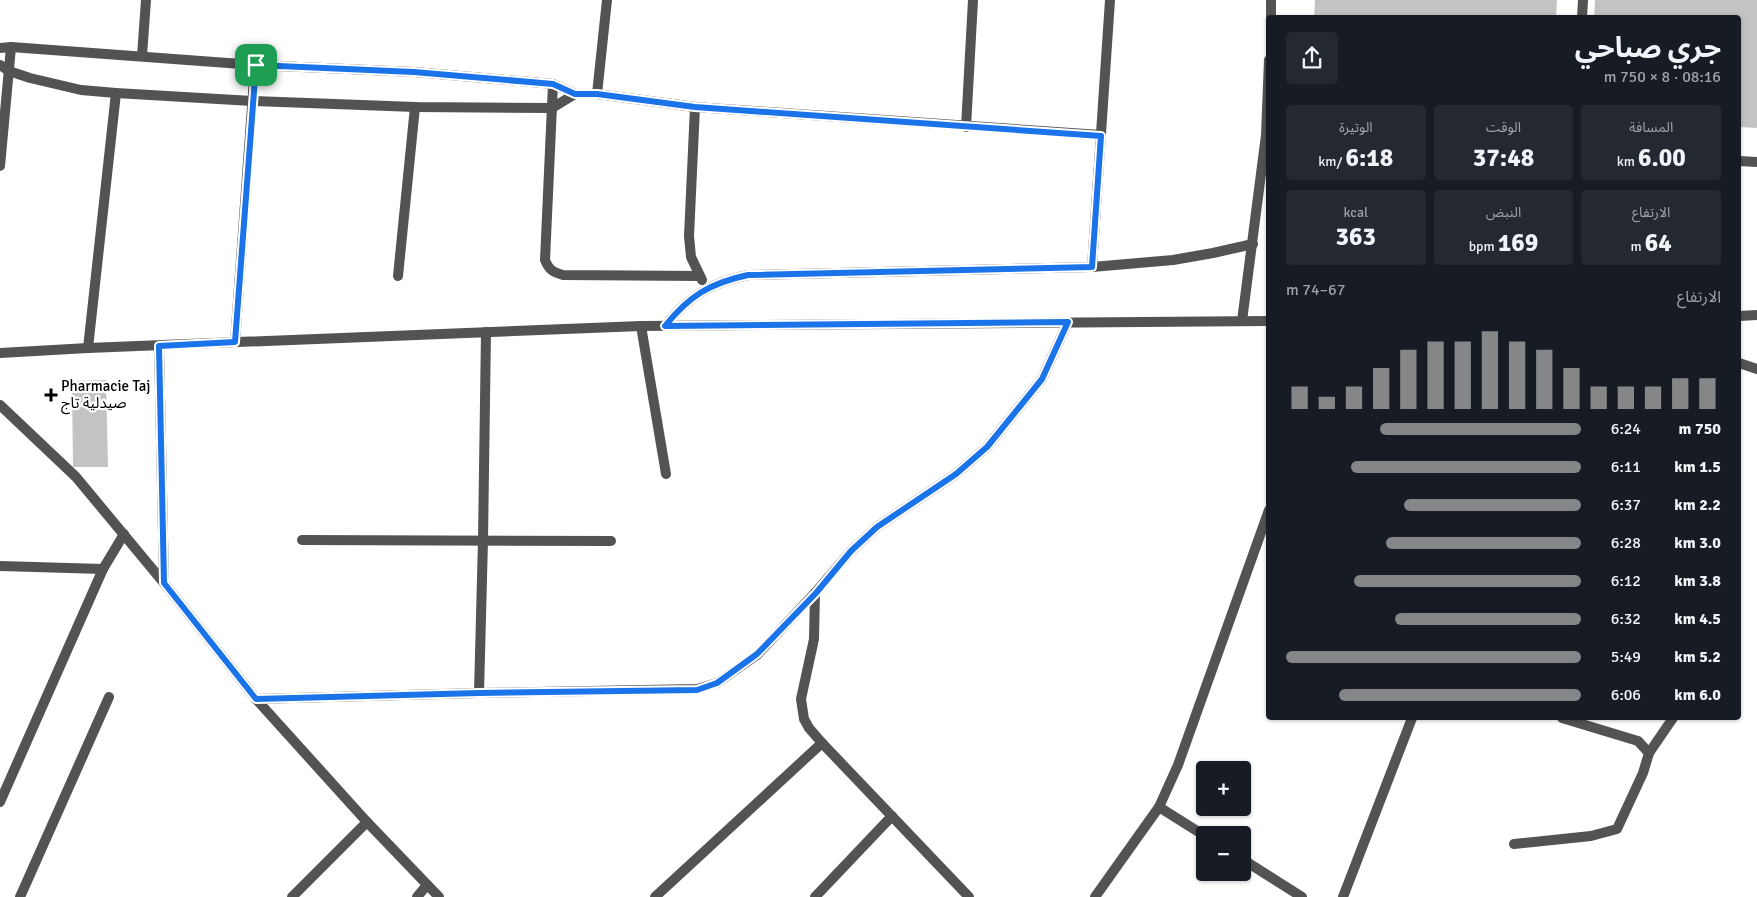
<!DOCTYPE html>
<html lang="ar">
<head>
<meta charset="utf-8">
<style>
  body { margin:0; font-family:Signika,"Noto Sans Arabic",sans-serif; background:#242831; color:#f1f3f6; direction:rtl; height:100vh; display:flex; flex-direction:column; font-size:19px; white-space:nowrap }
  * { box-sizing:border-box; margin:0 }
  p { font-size:16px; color:#9ea1a6 }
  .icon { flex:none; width:28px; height:28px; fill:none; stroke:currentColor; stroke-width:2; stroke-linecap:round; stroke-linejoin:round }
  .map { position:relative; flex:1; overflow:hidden; direction:ltr }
  .drawer { position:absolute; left:1266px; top:15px; width:475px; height:705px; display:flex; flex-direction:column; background:#171b24; border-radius:5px; box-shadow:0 1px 4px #0004; direction:rtl }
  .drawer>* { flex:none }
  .controls { position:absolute; left:1196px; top:761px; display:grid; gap:10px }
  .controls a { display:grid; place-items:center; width:55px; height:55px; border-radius:5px; background:#171b24; box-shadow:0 1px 4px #0004; font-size:25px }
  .pin { position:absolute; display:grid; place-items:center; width:42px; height:42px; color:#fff; margin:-21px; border-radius:10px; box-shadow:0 2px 8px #0006 }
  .round { display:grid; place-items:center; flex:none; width:52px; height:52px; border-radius:5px; background:#242831 }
  .headline { display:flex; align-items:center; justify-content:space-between; height:85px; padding:0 20px }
  h1 { font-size:28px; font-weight:700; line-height:38px }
  .stats { display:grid; grid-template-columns:repeat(3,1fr); gap:8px; height:85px; padding:5px 20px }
  .stats div { display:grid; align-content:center; border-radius:5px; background:#242831; text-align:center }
  .stats b { font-size:25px; font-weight:700 }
  .stats small { font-size:14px; font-weight:400 }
  .stats p { font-size:14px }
  .chart { height:140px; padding:10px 20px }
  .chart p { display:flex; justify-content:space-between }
  .chart svg { width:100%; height:90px; margin-top:5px; stroke:#858687; stroke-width:6 }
  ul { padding:0 20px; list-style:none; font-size:16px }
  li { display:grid; grid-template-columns:80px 60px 1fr; align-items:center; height:38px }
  li i { height:12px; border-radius:6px; background:#858687 }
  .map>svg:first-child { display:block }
  .building { fill:#c3c3c3 }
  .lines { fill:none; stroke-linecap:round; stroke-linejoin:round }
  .service { stroke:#535353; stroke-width:10 }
  .minor { stroke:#535353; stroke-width:10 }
  .tertiary { stroke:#535353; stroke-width:10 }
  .route-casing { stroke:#fff; stroke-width:10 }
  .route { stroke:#1a73e8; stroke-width:6 }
  .poi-dot { fill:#000; stroke:#fff; stroke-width:2 }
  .labels { text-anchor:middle; stroke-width:4.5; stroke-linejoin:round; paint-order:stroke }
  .poi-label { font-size:15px; fill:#000; stroke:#fff; text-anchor:start }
</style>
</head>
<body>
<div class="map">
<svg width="1757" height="897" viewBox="0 0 1757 897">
  <rect width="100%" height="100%" fill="#fff"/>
  <g class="building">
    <polygon points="1315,0 1557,0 1556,18 1314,18"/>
    <polygon points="1595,0 1757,0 1757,128 1739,127 1739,18 1594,18"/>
    <polygon points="106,380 108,467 73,467 72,381"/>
  </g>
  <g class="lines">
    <g class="service">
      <polyline points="1739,363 1757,369"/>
      <polyline points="1649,753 1673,718"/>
      <polyline points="1514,844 1591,836 1617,829 1643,773 1649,753 1638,741 1562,718"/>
      <polyline points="655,897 822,743"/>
      <polyline points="815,897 892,816"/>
      <polyline points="1343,897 1412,718"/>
    </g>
    <g class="minor">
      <polyline points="1271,18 1271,0"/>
      <polyline points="1582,18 1583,0"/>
      <polyline points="0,48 11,47 255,65 415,72 553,84 575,94 597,94 607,0"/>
      <polyline points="142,56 146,0"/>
      <polyline points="0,65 9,71 30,78 81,90 116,93 252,101 415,107 552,108 575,94"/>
      <path d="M553,84L545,260C549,270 553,272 563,275L699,276"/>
      <polyline points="597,94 695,107 1101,135"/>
      <polyline points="695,107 689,236 691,257 702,280"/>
      <polyline points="966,127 973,0"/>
      <polyline points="1739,161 1757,162"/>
      <polyline points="0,166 11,47"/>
      <polyline points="1092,267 1110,0"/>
      <polyline points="398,276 415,107"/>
      <polyline points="1242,321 1266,135 1269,60"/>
      <polyline points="641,326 666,474"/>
      <path d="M665,326C689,296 710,283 748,275L1092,267L1173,260L1213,253L1253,244"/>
      <polyline points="235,342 255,65"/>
      <polyline points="159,346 164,583"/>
      <polyline points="88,348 116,93"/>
      <polyline points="0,405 76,477 164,583 256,699 367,822 439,897"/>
      <polyline points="302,540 611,541"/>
      <polyline points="0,566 103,569"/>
      <polyline points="479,693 483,540 486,332"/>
      <polyline points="256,699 479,693 697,689 717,683 757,655 815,593"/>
      <polyline points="0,802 103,569 124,534"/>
      <polyline points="1159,807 1205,836"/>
      <polyline points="1242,859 1302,897"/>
      <polyline points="20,897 109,697"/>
      <polyline points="292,897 367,822"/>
      <polyline points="417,897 427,885"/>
      <polyline points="969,897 822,743 809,728 804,719 801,699 814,639 815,593 851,551 877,527 956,474 987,447 1042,379 1068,322"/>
      <polyline points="1095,897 1159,807 1178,765 1269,510"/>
    </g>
    <g class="tertiary">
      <polyline points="1739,316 1757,315"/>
      <polyline points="0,353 88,348 641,326 1269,321"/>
    </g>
  </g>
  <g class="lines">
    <g class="route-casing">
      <path id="route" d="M256,65L414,72L553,84L575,94H597L695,107L1101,136L1092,267L748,275C710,283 689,296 665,326L1068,322L1042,379L987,447L956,474L877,527L851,551L816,593L757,654L717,683L697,690L479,693L256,699L164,583L159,346L235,342Z"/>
    </g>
    <use href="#route" class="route"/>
  </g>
  <path class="poi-dot" d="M48.5 387.5h5v5h5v5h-5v5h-5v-5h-5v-5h5z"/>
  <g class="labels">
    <g class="poi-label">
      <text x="61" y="391">Pharmacie Taj<tspan x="61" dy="17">صيدلية تاج</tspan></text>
    </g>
  </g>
</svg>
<div class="controls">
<a>+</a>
<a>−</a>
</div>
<div class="pin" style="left:256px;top:65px;background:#1e9e55"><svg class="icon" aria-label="arrive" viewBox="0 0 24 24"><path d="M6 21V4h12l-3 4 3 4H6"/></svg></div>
<section class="drawer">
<div class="headline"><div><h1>جري صباحي</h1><p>08:16 · 8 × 750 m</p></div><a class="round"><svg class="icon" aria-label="share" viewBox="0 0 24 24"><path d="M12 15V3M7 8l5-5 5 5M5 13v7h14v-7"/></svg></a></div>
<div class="stats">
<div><p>المسافة</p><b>6.00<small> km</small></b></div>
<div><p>الوقت</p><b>37:48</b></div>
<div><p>الوتيرة</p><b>6:18<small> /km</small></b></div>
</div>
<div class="stats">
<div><p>الارتفاع</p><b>64<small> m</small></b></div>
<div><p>النبض</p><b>169<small> bpm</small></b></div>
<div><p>kcal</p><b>363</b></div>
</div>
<div class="chart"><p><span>الارتفاع</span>67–74 m</p>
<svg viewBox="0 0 160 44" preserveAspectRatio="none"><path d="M5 44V33M15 44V38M25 44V33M35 44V24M45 44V15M55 44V11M65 44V11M75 44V6M85 44V11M95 44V15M105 44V24M115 44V33M125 44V33M135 44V33M145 44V29M155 44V29"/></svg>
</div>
<ul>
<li><b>750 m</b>6:24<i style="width:68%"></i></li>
<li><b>1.5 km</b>6:11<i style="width:78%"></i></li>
<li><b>2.2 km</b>6:37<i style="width:60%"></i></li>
<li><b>3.0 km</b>6:28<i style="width:66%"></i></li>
<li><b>3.8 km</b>6:12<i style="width:77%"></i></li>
<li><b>4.5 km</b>6:32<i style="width:63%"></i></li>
<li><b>5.2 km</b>5:49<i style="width:100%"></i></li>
<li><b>6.0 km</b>6:06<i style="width:82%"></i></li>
</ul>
</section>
</div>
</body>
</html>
